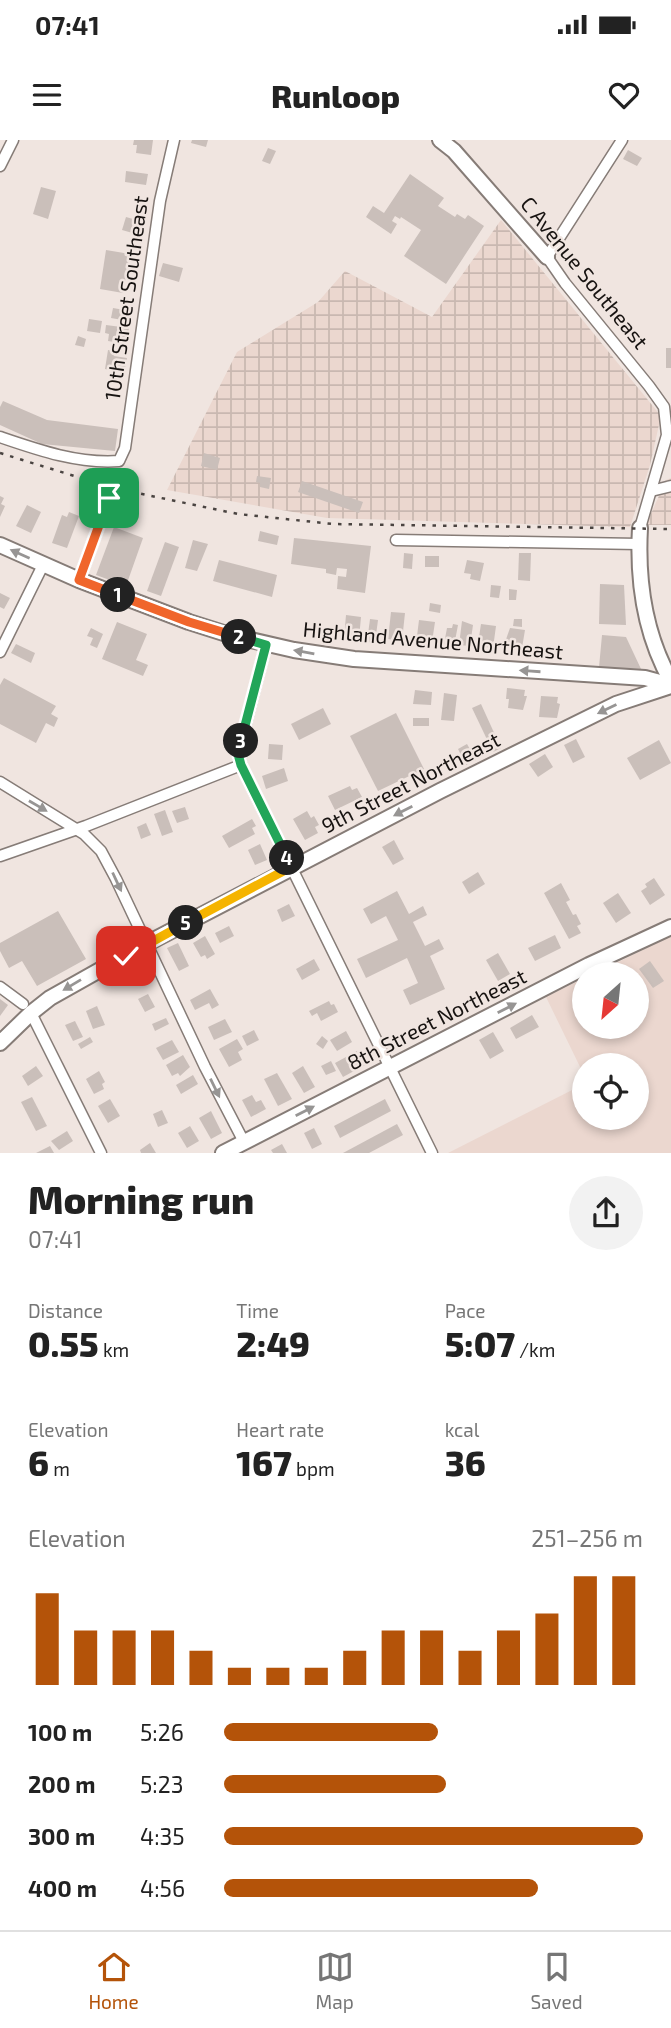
<!DOCTYPE html>
<html lang="en">
<head>
<meta charset="utf-8">
<style>
  body { margin:0; font-family:"Exo 2",sans-serif; background:#f2f2f2; color:#222; height:100vh; display:flex; flex-direction:column; font-size:26px; white-space:nowrap }
  * { box-sizing:border-box; margin:0 }
  p { font-size:23px; color:#767676 }
  .icon { flex:none; width:38px; height:38px; fill:none; stroke:currentColor; stroke-width:2; stroke-linecap:round; stroke-linejoin:round }
  .map { position:relative; height:1013px; overflow:hidden }
  .sheet { display:flex; flex-direction:column; background:#fff; flex:1 }
  .sheet>* { flex:none }
  .needle { width:46px; rotate:207deg }
  .controls { position:absolute; left:572px; top:822px; display:grid; gap:14px }
  .controls a { display:grid; place-items:center; width:77px; height:77px; border-radius:50%; background:#fff; box-shadow:0 4px 10px #0003; font-size:35px }
  .pin { position:absolute; display:grid; place-items:center; width:60px; height:60px; color:#fff; margin:-30px; border-radius:14px; box-shadow:0 4px 10px #0006 }
  .km { position:absolute; width:35px; height:35px; margin:-18px; border-radius:50%; background:#222; color:#fff; font-size:19px; line-height:35px; text-align:center }
  .round { display:grid; place-items:center; flex:none; width:74px; height:74px; border-radius:37px; background:#f2f2f2 }
  .headline { display:flex; align-items:center; justify-content:space-between; height:119px; padding:0 28px }
  h1 { font-size:38px; font-weight:800; line-height:52px }
  .figures { display:grid; grid-template-columns:repeat(3,1fr); gap:10px; height:119px; padding:7px 28px }
  .figures div { display:grid; align-content:center }
  .figures b { font-size:35px; font-weight:800 }
  .figures small { font-size:19px; font-weight:400 }
  .figures p { font-size:19px }
  .chart { height:196px; padding:14px 28px }
  .chart p { display:flex; justify-content:space-between }
  .chart svg { width:100%; height:126px; margin-top:7px; stroke:#b45309; stroke-width:6 }
  ul { padding:0 28px; list-style:none; font-size:23px }
  li { display:grid; grid-template-columns:112px 84px 1fr; align-items:center; height:52px }
  li i { height:18px; border-radius:9px; background:#b45309 }
  .status { display:flex; justify-content:space-between; align-items:center; height:49px; padding:0 35px; background:#fff; direction:ltr }
  .status svg { height:19px; fill:currentColor }
  header { display:flex; justify-content:space-between; align-items:center; height:91px; padding:0 28px; background:#fff; font-size:32px; font-weight:800 }
  .tabs { display:flex; justify-content:space-around; align-items:center; height:98px; border-top:2px solid #e0e0e0; background:#fff; font-size:19px; color:#767676 }
  .tabs a { display:grid; justify-items:center; gap:4px }
  .tabs .on { color:#b45309 }
  .map>svg:first-child { display:block }
  .built { fill:#ebd7cf }
  .industrial { fill:url(#industrial-grid) }
  .building { fill:#cabfba }
  .lines { fill:none; stroke-linecap:round; stroke-linejoin:round }
  .street-casing { stroke:#867c77; stroke-width:13 }
  .secondary-casing { stroke:#867c77; stroke-width:18 }
  .street { stroke:#fff; stroke-width:10 }
  .secondary { stroke:#fff; stroke-width:14 }
  .rail { stroke:#4a4441; stroke-width:2.5; stroke-dasharray:3.5 7; stroke-linecap:butt }
  .oneway { fill:#979594 }
  .split-1-casing { stroke:#fff; stroke-width:14 }
  .split-2-casing { stroke:#fff; stroke-width:14 }
  .split-3-casing { stroke:#fff; stroke-width:14 }
  .split-4-casing { stroke:#fff; stroke-width:14 }
  .split-5-casing { stroke:#fff; stroke-width:14 }
  .split-6-casing { stroke:#fff; stroke-width:14 }
  .split-1 { stroke:#f0652b; stroke-width:9 }
  .split-2 { stroke:#f0652b; stroke-width:9 }
  .split-3 { stroke:#22a559; stroke-width:9 }
  .split-4 { stroke:#22a559; stroke-width:9 }
  .split-5 { stroke:#f5b400; stroke-width:9 }
  .split-6 { stroke:#f5b400; stroke-width:9 }
  .labels { text-anchor:middle; stroke-width:5; stroke-linejoin:round; paint-order:stroke }
  .street-label { font-size:21px; fill:#171311; stroke:#f0e5e0 }
</style>
</head>
<body>
<div class="status"><b>07:41</b><svg viewBox="0 0 49 12"><path d="M0 12V9h3v3zM5 12V6h3v6zM10 12V3h3v9zM15 12V0h3v12zM26 1h20v11H26zM47 4h2v5h-2z"/></svg></div>
<header><svg class="icon" aria-label="menu" viewBox="0 0 24 24"><path d="M4 6h16M4 12h16M4 18h16"/></svg>Runloop<svg class="icon" aria-label="heart" viewBox="0 0 24 24"><path d="M12 20l-8-8c-3-5 5-10 8-4 3-6 11-1 8 4z"/></svg></header>
<div class="map">
<svg width="671" height="1013" viewBox="0 0 671 1013">
  <defs>
    <pattern id="industrial-grid" width="8" height="8" patternUnits="userSpaceOnUse" patternTransform="scale(1.75)"><rect width="8" height="8" fill="#ebd7cf"/><path d="M0 4h8M4 0v8" fill="none" stroke="#c9b8b1"/></pattern>
  </defs>
  <rect width="100%" height="100%" fill="#f0e5e0"/>
  <polygon class="built" points="671,796 671,1013 448,1013 584,944 584,978 637,978 637,926 584,926 584,935 546,857 584,838 584,887 637,887 637,835 592,835"/>
  <g class="industrial">
    <polygon points="501,80 661,276 650,325 630,387 327,378 167,350 237,212 318,162 345,131 432,177"/>
    <polygon points="671,338 671,385 646,385 666,340"/>
  </g>
  <g class="building">
    <polygon points="134,0 153,0 151,15 136,13 137,5 133,5"/>
    <polygon points="192,0 208,0 206,7 191,3"/>
    <polygon points="268,8 276,11 270,24 262,21"/>
    <polygon points="628,10 642,18 637,26 623,19"/>
    <polygon points="126,31 148,34 146,45 125,42"/>
    <polygon points="410,34 444,58 438,66 455,77 457,74 465,79 468,75 484,86 446,144 404,116 421,90 401,77 400,79 395,76 392,81 397,84 391,94 366,77 373,66 384,73"/>
    <polygon points="41,47 56,51 48,79 33,74"/>
    <polygon points="126,77 140,81 136,94 122,90"/>
    <polygon points="106,110 130,114 123,153 100,149"/>
    <polygon points="163,123 183,128 179,142 159,136"/>
    <polygon points="113,168 130,171 128,181 111,178"/>
    <polygon points="89,179 102,181 100,193 87,191"/>
    <polygon points="106,185 129,188 126,204 108,201 109,194 105,193"/>
    <polygon points="78,196 86,199 84,207 75,205"/>
    <rect x="666" y="208" width="5" height="20"/>
    <polygon points="108,210 115,211 114,216 127,218 124,233 105,229"/>
    <polygon points="3,261 47,280 118,289 115,311 42,304 0,285 0,267"/>
    <polygon points="204,313 220,318 217,330 201,326"/>
    <polygon points="257,336 271,338 269,349 260,347 260,343 256,342"/>
    <polygon points="302,341 363,362 359,373 298,352"/>
    <polygon points="0,356 4,358 1,364 5,366 0,377"/>
    <polygon points="27,365 41,372 31,393 16,386"/>
    <polygon points="69,372 79,376 67,408 52,403 62,375 67,377"/>
    <polygon points="114,387 143,398 126,446 96,435"/>
    <polygon points="260,391 279,396 277,405 258,401"/>
    <polygon points="294,398 371,406 365,453 337,449 338,436 346,437 347,429 337,428 336,435 326,433 326,429 291,424"/>
    <polygon points="193,400 208,404 197,431 185,428"/>
    <polygon points="165,402 179,407 161,456 147,451"/>
    <polygon points="404,413 413,414 412,429 403,428"/>
    <polygon points="519,413 531,413 530,441 518,440"/>
    <rect x="425" y="416" width="14" height="11"/>
    <polygon points="219,420 277,435 272,457 213,441"/>
    <polygon points="467,420 484,423 480,441 470,439 471,434 464,433"/>
    <polygon points="600,444 624,445 626,485 599,484"/>
    <polygon points="491,445 501,446 499,458 490,457"/>
    <polygon points="509,449 517,450 516,460 509,460"/>
    <polygon points="0,453 10,458 4,469 0,467"/>
    <polygon points="430,463 441,465 440,473 429,471"/>
    <polygon points="391,472 405,473 402,501 388,499"/>
    <polygon points="346,475 361,477 359,499 344,498"/>
    <polygon points="370,479 378,480 375,503 367,502"/>
    <polygon points="514,479 522,479 522,487 513,486"/>
    <polygon points="419,480 435,482 432,502 427,502 427,506 416,504"/>
    <polygon points="462,481 473,485 470,506 459,505"/>
    <polygon points="117,482 147,494 136,520 148,525 143,536 102,519"/>
    <polygon points="453,484 458,485 454,506 444,504 447,488 452,488"/>
    <polygon points="481,484 496,486 493,508 475,506 476,497 479,497"/>
    <polygon points="91,488 103,494 97,508 90,505 93,498 87,496"/>
    <polygon points="510,488 525,490 522,508 504,505"/>
    <polygon points="602,495 626,497 641,529 599,527"/>
    <polygon points="16,504 35,513 31,523 11,513"/>
    <polygon points="4,538 56,566 51,574 58,578 54,587 46,583 36,603 0,584 0,545"/>
    <polygon points="507,548 525,550 524,556 527,556 523,570 508,568 509,559 506,559"/>
    <polygon points="415,550 432,552 431,565 413,564"/>
    <polygon points="444,553 457,555 454,581 441,580"/>
    <polygon points="541,556 558,557 557,563 560,564 557,578 539,577"/>
    <polygon points="481,564 501,608 493,612 472,568"/>
    <polygon points="323,568 331,584 299,600 291,584"/>
    <polygon points="396,573 424,629 378,651 350,596"/>
    <rect x="413" y="578" width="16" height="8"/>
    <polygon points="576,599 585,617 573,623 564,605"/>
    <polygon points="659,600 671,623 640,640 627,618"/>
    <polygon points="269,604 283,605 282,620 268,619"/>
    <polygon points="467,604 476,620 466,625 458,609"/>
    <polygon points="545,614 553,627 538,637 529,624"/>
    <polygon points="284,628 288,641 266,649 262,636"/>
    <polygon points="350,646 352,650 357,648 362,657 335,670 328,656"/>
    <polygon points="185,667 189,679 177,683 172,671"/>
    <polygon points="165,670 173,692 162,696 154,674"/>
    <polygon points="307,671 311,678 314,676 319,685 315,687 318,693 305,700 293,679"/>
    <polygon points="252,679 256,686 252,688 255,694 229,708 222,696"/>
    <polygon points="146,683 151,695 141,699 137,687"/>
    <polygon points="394,700 404,719 393,725 382,707"/>
    <polygon points="260,704 267,720 255,725 248,710"/>
    <polygon points="478,732 485,744 469,754 462,742"/>
    <polygon points="654,738 665,755 650,765 641,751 647,747 645,744"/>
    <polygon points="561,743 570,760 566,762 573,775 576,774 581,784 577,786 581,793 569,799 544,753"/>
    <polygon points="397,751 409,774 423,766 427,775 413,782 425,806 439,799 444,809 430,816 445,849 410,865 403,850 418,843 407,818 366,838 357,819 398,800 386,776 371,784 363,769"/>
    <polygon points="618,753 631,773 616,783 603,763"/>
    <polygon points="289,764 295,776 282,782 277,770"/>
    <polygon points="58,771 86,819 37,846 22,821 9,828 0,811 0,803"/>
    <polygon points="229,786 234,796 220,803 215,793"/>
    <polygon points="555,795 561,808 535,821 528,808"/>
    <polygon points="205,796 215,814 207,819 205,815 201,817 193,803"/>
    <polygon points="178,803 189,826 179,831 167,808"/>
    <polygon points="498,813 510,834 498,841 486,820"/>
    <polygon points="314,819 320,830 302,840 296,829"/>
    <polygon points="650,821 664,841 653,848 639,829"/>
    <polygon points="141,825 147,840 134,846 127,831"/>
    <polygon points="210,849 219,865 212,869 209,863 195,870 190,860"/>
    <polygon points="148,854 155,867 145,872 138,859"/>
    <polygon points="0,859 8,865 0,876"/>
    <polygon points="329,861 331,865 334,864 338,872 321,881 317,873 312,876 309,871"/>
    <polygon points="97,866 105,885 93,889 86,871"/>
    <polygon points="532,875 539,887 516,899 510,888"/>
    <polygon points="166,878 169,884 155,891 152,884"/>
    <polygon points="225,879 232,892 214,900 208,887"/>
    <polygon points="75,881 83,897 73,901 65,885"/>
    <polygon points="254,890 259,900 247,906 242,896"/>
    <polygon points="346,891 352,902 337,911 330,900"/>
    <polygon points="493,892 504,911 490,919 479,900"/>
    <polygon points="322,896 328,901 323,909 316,904"/>
    <polygon points="90,897 93,902 81,909 78,904"/>
    <polygon points="237,899 243,909 238,912 242,920 229,927 219,909"/>
    <polygon points="172,900 179,912 163,920 156,908"/>
    <polygon points="357,911 365,925 343,937 335,923"/>
    <polygon points="183,915 190,927 180,936 178,933 172,936 166,925"/>
    <polygon points="331,921 336,931 326,935 321,926"/>
    <polygon points="36,926 43,936 28,946 22,936"/>
    <polygon points="303,926 315,947 304,953 292,933"/>
    <polygon points="99,931 105,942 102,944 104,949 94,954 86,939"/>
    <polygon points="277,933 292,959 278,966 264,939"/>
    <polygon points="193,935 198,944 181,954 176,945"/>
    <polygon points="252,955 256,962 261,960 266,969 251,977 242,960"/>
    <polygon points="32,957 47,986 36,991 21,962"/>
    <polygon points="110,959 120,976 108,983 98,966"/>
    <polygon points="385,959 391,971 340,998 334,986"/>
    <polygon points="162,970 168,983 158,987 153,974"/>
    <polygon points="211,971 222,993 211,999 199,978"/>
    <polygon points="397,984 403,995 369,1013 343,1013"/>
    <polygon points="190,986 199,1001 187,1008 178,993"/>
    <polygon points="314,988 322,1004 312,1009 304,993"/>
    <polygon points="67,991 73,1001 59,1010 51,1001"/>
    <polygon points="150,1003 156,1013 141,1013 140,1010"/>
    <polygon points="282,1004 287,1013 273,1013 271,1010"/>
    <polygon points="50,1006 54,1013 36,1013"/>
  </g>
  <g class="lines">
    <g class="street-casing">
      <g id="street">
        <polyline points="622,0 547,117 565,143 649,246 664,267 667,295 640,388"/>
        <polyline points="0,26 13,0"/>
        <path d="M0,297C38,310 78,324 119,321L125,308L160,61L174,0"/>
        <polyline points="651,351 671,346"/>
        <polyline points="396,400 639,404"/>
        <polyline points="79,440 109,358"/>
        <polyline points="266,505 238,614 241,625 432,1013"/>
        <polyline points="0,512 43,425"/>
        <polyline points="0,642 84,694 101,711 116,739 205,927 244,1002"/>
        <polyline points="0,716 86,686 241,625"/>
        <polyline points="0,847 23,864"/>
        <polyline points="31,873 101,1013"/>
      </g>
    </g>
    <g class="secondary-casing">
      <g id="secondary">
        <polyline points="440,0 454,11 547,117"/>
        <path d="M640,388C637,442 644,493 671,541"/>
        <polyline points="0,405 79,440 189,482 233,496 294,510 354,519 645,538 671,545"/>
        <polyline points="0,903 31,873 50,858 146,804 440,651 616,564 671,546"/>
        <polyline points="223,1013 589,825 671,787"/>
      </g>
    </g>
    <use href="#street" class="street"/>
    <use href="#secondary" class="secondary"/>
    <polyline class="rail" points="0,313 113,348 238,374 333,384 671,389"/>
  </g>
  <defs><path id="oneway-solid" d="M-6-.8H1V-3.2L6.5 0L1 3.2V.8H-6Z" transform="scale(1.75)"/></defs>
  <g class="oneway">
    <use href="#oneway-solid" transform="translate(20 414) rotate(-156)"/>
    <use href="#oneway-solid" transform="translate(304 512) rotate(-170)"/>
    <use href="#oneway-solid" transform="translate(530 531) rotate(-176)"/>
    <use href="#oneway-solid" transform="translate(607 569) rotate(154)"/>
    <use href="#oneway-solid" transform="translate(38 666) rotate(30)"/>
    <use href="#oneway-solid" transform="translate(403 671) rotate(153)"/>
    <use href="#oneway-solid" transform="translate(117 742) rotate(65)"/>
    <use href="#oneway-solid" transform="translate(72 845) rotate(149)"/>
    <use href="#oneway-solid" transform="translate(507 868) rotate(-27)"/>
    <use href="#oneway-solid" transform="translate(215 948) rotate(64)"/>
    <use href="#oneway-solid" transform="translate(305 971) rotate(-27)"/>
  </g>
  <g class="lines">
    <g class="split-1-casing">
      <polyline id="split-1" points="109,358 79,440 118,455"/>
    </g>
    <g class="split-2-casing">
      <polyline id="split-2" points="118,455 189,482 239,497"/>
    </g>
    <g class="split-3-casing">
      <polyline id="split-3" points="239,497 266,505 241,601"/>
    </g>
    <g class="split-4-casing">
      <polyline id="split-4" points="241,601 238,614 241,625 287,718"/>
    </g>
    <g class="split-5-casing">
      <polyline id="split-5" points="186,783 291,727 287,718"/>
    </g>
    <g class="split-6-casing">
      <polyline id="split-6" points="126,816 186,783"/>
    </g>
    <use href="#split-1" class="split-1"/>
    <use href="#split-2" class="split-2"/>
    <use href="#split-3" class="split-3"/>
    <use href="#split-4" class="split-4"/>
    <use href="#split-5" class="split-5"/>
    <use href="#split-6" class="split-6"/>
  </g>
  <g class="labels">
    <g class="street-label">
      <text transform="translate(584 133) rotate(51)" y="7">C Avenue Southeast</text>
      <text transform="translate(127 158) rotate(-82)" y="7">10th Street Southeast</text>
      <text transform="translate(433 501) rotate(5)" y="7">Highland Avenue Northeast</text>
      <text transform="translate(411 643) rotate(-27)" y="7">9th Street Northeast</text>
      <text transform="translate(437 880) rotate(-27)" y="7">8th Street Northeast</text>
    </g>
  </g>
</svg>
<div class="controls">
<a><svg class="needle" viewBox="-14 -14 28 28"><path d="M0-13l5 13h-10z" fill="#e53935"/><path d="M0 13l5-13h-10z" fill="#767676"/></svg></a>
<a><svg class="icon" aria-label="locate" viewBox="0 0 24 24"><circle cx="12" cy="12" r="6"/><path d="M12 2v4M12 18v4M2 12h4M18 12h4"/></svg></a>
</div>
<div class="pin" style="left:109px;top:358px;background:#1e9e55"><svg class="icon" aria-label="arrive" viewBox="0 0 24 24"><path d="M6 21V4h12l-3 4 3 4H6"/></svg></div>
<div class="pin" style="left:126px;top:816px;background:#d93025"><svg class="icon" aria-label="check" viewBox="0 0 24 24"><path d="M5 12l5 5 9-10"/></svg></div>
<b class="km" style="left:118px;top:455px">1</b>
<b class="km" style="left:239px;top:497px">2</b>
<b class="km" style="left:241px;top:601px">3</b>
<b class="km" style="left:287px;top:718px">4</b>
<b class="km" style="left:186px;top:783px">5</b>
</div>
<section class="sheet">
<div class="headline"><div><h1>Morning run</h1><p>07:41</p></div><a class="round"><svg class="icon" aria-label="share" viewBox="0 0 24 24"><path d="M12 15V3M7 8l5-5 5 5M5 13v7h14v-7"/></svg></a></div>
<div class="figures">
<div><p>Distance</p><b>0.55<small> km</small></b></div>
<div><p>Time</p><b>2:49</b></div>
<div><p>Pace</p><b>5:07<small> /km</small></b></div>
</div>
<div class="figures">
<div><p>Elevation</p><b>6<small> m</small></b></div>
<div><p>Heart rate</p><b>167<small> bpm</small></b></div>
<div><p>kcal</p><b>36</b></div>
</div>
<div class="chart"><p><span>Elevation</span>251–256 m</p>
<svg viewBox="0 0 160 44" preserveAspectRatio="none"><path d="M5 44V12M15 44V25M25 44V25M35 44V25M45 44V32M55 44V38M65 44V38M75 44V38M85 44V32M95 44V25M105 44V25M115 44V32M125 44V25M135 44V19M145 44V6M155 44V6"/></svg>
</div>
<ul>
<li><b>100 m</b>5:26<i style="width:51%"></i></li>
<li><b>200 m</b>5:23<i style="width:53%"></i></li>
<li><b>300 m</b>4:35<i style="width:100%"></i></li>
<li><b>400 m</b>4:56<i style="width:75%"></i></li>
</ul>
</section>
<nav class="tabs">
<a class="on"><svg class="icon" aria-label="home" viewBox="0 0 24 24"><path d="M3 11l9-7 9 7M6 9v11h12V9"/></svg>Home</a>
<a><svg class="icon" aria-label="map" viewBox="0 0 24 24"><path d="M3 6l6-2 6 2 6-2v14l-6 2-6-2-6 2zM9 4v14M15 6v14"/></svg>Map</a>
<a><svg class="icon" aria-label="saved" viewBox="0 0 24 24"><path d="M7 4h10v16l-5-4-5 4z"/></svg>Saved</a>
</nav>
</body>
</html>
